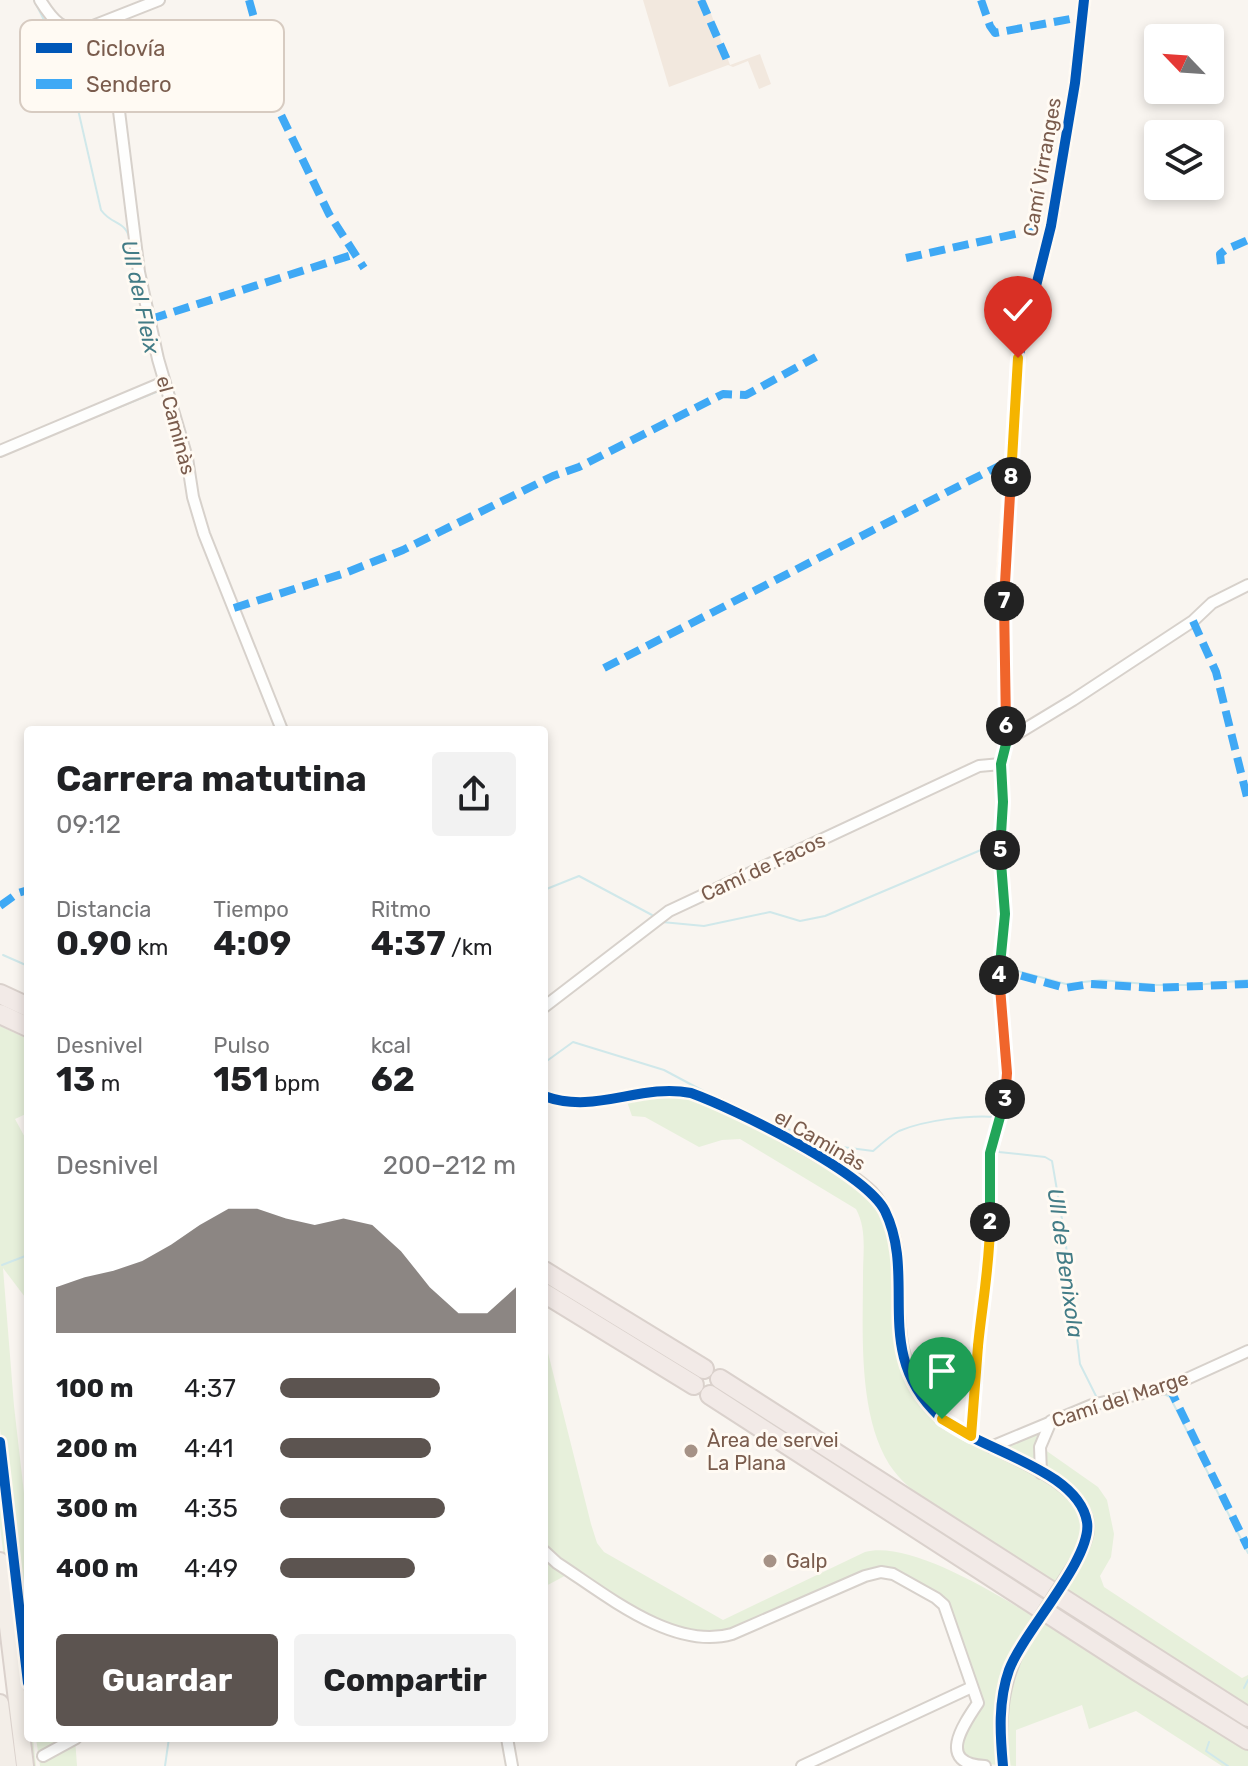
<!DOCTYPE html>
<html lang="es">
<head>
<meta charset="utf-8">
<style>
  body { margin:0; font-family:Rubik,sans-serif; background:#f2f2f2; color:#202124; height:100vh; display:flex; flex-direction:column; font-size:30px; white-space:nowrap }
  * { box-sizing:border-box; margin:0 }
  p { font-size:26px; color:#757577 }
  .icon { flex:none; width:44px; height:44px; fill:none; stroke:currentColor; stroke-width:2; stroke-linecap:round; stroke-linejoin:round }
  .map { position:relative; flex:1; overflow:hidden }
  .drawer { position:absolute; left:24px; top:726px; width:524px; height:1016px; display:flex; flex-direction:column; background:#fff; border-radius:8px; box-shadow:0 4px 12px #0003 }
  .drawer>* { flex:none }
  .needle { width:52px; rotate:295deg }
  .tools { position:absolute; left:1144px; top:24px; display:grid; gap:16px }
  .tools a { display:grid; place-items:center; width:80px; height:80px; border-radius:8px; background:#fff; box-shadow:0 4px 12px #0003; font-size:40px }
  .pin { position:absolute; display:grid; place-items:center; width:68px; height:68px; color:#fff; margin:-82px -34px; border-radius:50% 50% 50% 0; rotate:-45deg; box-shadow:0 0 8px #0007 }
  .pin .icon { rotate:45deg }
  .km { position:absolute; width:40px; height:40px; margin:-20px; border-radius:50%; background:#222; color:#fff; font-size:22px; line-height:40px; text-align:center }
  .round { display:grid; place-items:center; flex:none; width:84px; height:84px; border-radius:8px; background:#f2f2f2 }
  .headline { display:flex; align-items:center; justify-content:space-between; height:136px; padding:0 32px }
  h1 { font-size:36px; font-weight:700; line-height:60px }
  .metrics { display:grid; grid-template-columns:repeat(3,1fr); gap:12px; height:136px; padding:8px 32px }
  .metrics div { display:grid; align-content:center }
  .metrics b { font-size:34px; font-weight:700 }
  .metrics small { font-size:22px; font-weight:400 }
  .metrics p { font-size:22px }
  .chart { height:224px; padding:16px 32px }
  .chart p { display:flex; justify-content:space-between }
  .chart svg { width:100%; height:144px; margin-top:8px; fill:#5c5450; opacity:.7 }
  .primary-button { display:flex; gap:16px; margin-top:auto; padding:16px 32px }
  .primary-button a { flex:1; height:92px; border-radius:8px; background:#5c5450; color:#fff; font-size:32px; font-weight:700; line-height:92px; text-align:center }
  .primary-button a+a { background:#f2f2f2; color:#202124 }
  ul { padding:0 32px; list-style:none; font-size:26px }
  li { display:grid; grid-template-columns:128px 96px 1fr; align-items:center; height:60px }
  li i { height:20px; border-radius:10px; background:#5c5450 }
  .map>svg:first-child { display:block }
  .residential { fill:#f2e8de }
  .green { fill:#e7f0db }
  .lines { fill:none; stroke-linecap:round; stroke-linejoin:round }
  .stream { stroke:#d0e8ea; stroke-width:2 }
  .minor-casing { stroke:#d7d1cb; stroke-width:14 }
  .primary-casing { stroke:#dad1cc; stroke-width:20 }
  .motorway-casing { stroke:#dad1cc; stroke-width:22 }
  .minor { stroke:#fefefd; stroke-width:10 }
  .primary { stroke:#f3eee8; stroke-width:16 }
  .motorway { stroke:#f2eae7; stroke-width:18 }
  .minor-bridge-casing { stroke:#d7d1cb; stroke-width:14; stroke-linecap:butt }
  .minor-bridge { stroke:#fefefd; stroke-width:10 }
  .quiet { stroke:#3fa9f5; stroke-width:8; stroke-dasharray:16 8; stroke-linecap:butt }
  .cycleway-casing { stroke:#fffaf3; stroke-width:15 }
  .cycleway { stroke:#0057b8; stroke-width:10 }
  .split-1-casing { stroke:#fff; stroke-width:16 }
  .split-2-casing { stroke:#fff; stroke-width:16 }
  .split-3-casing { stroke:#fff; stroke-width:16 }
  .split-4-casing { stroke:#fff; stroke-width:16 }
  .split-5-casing { stroke:#fff; stroke-width:16 }
  .split-6-casing { stroke:#fff; stroke-width:16 }
  .split-7-casing { stroke:#fff; stroke-width:16 }
  .split-8-casing { stroke:#fff; stroke-width:16 }
  .split-9-casing { stroke:#fff; stroke-width:16 }
  .split-1 { stroke:#f5b400; stroke-width:10 }
  .split-2 { stroke:#f5b400; stroke-width:10 }
  .split-3 { stroke:#22a559; stroke-width:10 }
  .split-4 { stroke:#f0652b; stroke-width:10 }
  .split-5 { stroke:#22a559; stroke-width:10 }
  .split-6 { stroke:#22a559; stroke-width:10 }
  .split-7 { stroke:#f0652b; stroke-width:10 }
  .split-8 { stroke:#f0652b; stroke-width:10 }
  .split-9 { stroke:#f5b400; stroke-width:10 }
  .poi-dot { fill:#a69286; stroke:#fffaf3; stroke-width:3 }
  .labels { text-anchor:middle; stroke-width:6; stroke-linejoin:round; paint-order:stroke }
  .street-label { font-size:20px; fill:#7a5c4d; stroke:#fffaf3 }
  .poi-label { font-size:20px; fill:#7a5c4d; stroke:#fffaf3; text-anchor:start }
  .water-label { font-size:22px; font-style:italic; fill:#437c86; stroke:#fffaf3 }
  .key { fill:#fffaf3; stroke:#d7cbc1; stroke-width:2 }
  .key-label { font-size:22px; fill:#7a5c4d }
</style>
</head>
<body>
<div class="map">
<svg width="1248" height="1766" viewBox="0 0 1248 1766">
  <rect width="100%" height="100%" fill="#f9f5f0"/>
  <polygon class="residential" points="643,0 706,0 730,65 760,54 771,84 759,89 748,61 733,67 728,65 669,87"/>
  <g class="green">
    <polygon points="0,1026 28,1039 28,1113 15,1119 28,1143 28,1301 3,1268 14,1406 28,1528 28,1669 0,1429"/>
    <path d="M691,1094L797,1145L872,1193L892,1231L898,1326L928,1405L991,1447L1050,1422L1041,1447L1098,1487L1107,1500L1114,1534L1111,1557L1100,1576L1104,1587L1242,1678L1248,1675V1711L930,1503C917,1494 904,1484 894,1471C857,1422 863,1333 863,1275C863,1253 867,1229 856,1209L740,1139L722,1140L699,1147L645,1117L632,1116L625,1096Z"/>
    <path d="M544,1337L591,1524L597,1543L604,1552L723,1620L865,1552C925,1536 1063,1637 1116,1670C1159,1697 1204,1722 1248,1748V1766H1222L1136,1711L1089,1729L1082,1705L1016,1730V1766L970,1763L957,1744L978,1703L945,1605L882,1572L732,1634L675,1632L572,1572L544,1587Z"/>
    <polygon points="0,1464 28,1696 28,1738 33,1738 36,1766 29,1766 0,1526"/>
    <polygon points="36,1738 75,1738 77,1766 40,1766"/>
  </g>
  <g class="lines">
    <g class="stream">
      <path d="M34,0L69,70L101,210C113,227 126,218 131,244"/>
      <polyline points="134,275 158,379"/>
      <polyline points="56,433 161,390 164,391"/>
      <polyline points="206,554 214,574"/>
      <polyline points="544,890 579,876 652,915"/>
      <polyline points="662,922 704,926 770,912 800,921 825,916 988,847 994,852 998,889"/>
      <polyline points="3,955 28,966"/>
      <polyline points="1003,967 1066,984 1101,980 1157,985 1196,985 1248,980"/>
      <polyline points="544,1063 573,1042 664,1070 709,1094"/>
      <path d="M780,1128L802,1132L827,1145L873,1151C881,1144 890,1136 899,1131C925,1120 968,1115 996,1117"/>
      <polyline points="996,1146 999,1152 1045,1157 1052,1161 1065,1237 1080,1364 1097,1398"/>
      <polyline points="2,1265 28,1255"/>
      <polyline points="1162,1393 1170,1397 1248,1553"/>
      <polyline points="1244,1688 1248,1680"/>
      <polyline points="1209,1742 1206,1751 1228,1766"/>
      <polyline points="165,1766 169,1738"/>
    </g>
    <g class="minor-casing">
      <g id="minor">
        <path d="M40,0C53,21 62,31 87,31L99,43L106,57L119,111L139,272L158,359L187,458L193,497L204,534L282,730"/>
        <polyline points="87,31 93,26 159,0"/>
        <polyline points="0,451 164,382"/>
        <polyline points="1007,740 1073,700 1193,621 1212,603 1248,585"/>
        <polyline points="544,1007 669,911 979,766 1001,764"/>
        <path d="M544,1096C596,1115 639,1083 691,1093C736,1109 780,1134 821,1158C839,1168 857,1177 872,1192C886,1207 895,1232 897,1253C901,1309 891,1354 928,1404C961,1448 1081,1468 1088,1524C1089,1536 1083,1548 1078,1558"/>
        <polyline points="971,1436 982,1299 990,1250 990,1153 1004,1105 1007,1073 998,969 1005,914 1000,849 1003,802 1001,764 1007,740 1003,576 1018,358 1051,226 1075,83 1084,0"/>
        <polyline points="991,1447 1092,1405 1169,1387 1248,1351"/>
        <polyline points="1041,1473 1040,1447 1051,1421"/>
        <path d="M544,1551L557,1563C605,1594 673,1651 732,1634L865,1576L881,1572L893,1574L936,1598L944,1605L978,1703C963,1725 936,1764 985,1766"/>
        <polyline points="507,1738 512,1766"/>
        <polyline points="43,1756 76,1738"/>
        <polyline points="802,1766 972,1687"/>
        <path d="M1003,1766C999,1724 1001,1687 1020,1648"/>
      </g>
    </g>
    <g class="primary-casing">
      <g id="primary">
        <polyline points="0,1561 25,1766"/>
        <polyline points="0,1703 8,1766"/>
      </g>
    </g>
    <g class="motorway-casing">
      <g id="motorway">
        <polyline points="0,994 28,1007"/>
        <polyline points="0,1014 28,1027"/>
        <polyline points="544,1271 704,1369"/>
        <polyline points="544,1293 694,1385"/>
        <polyline points="720,1379 1248,1717"/>
        <polyline points="710,1395 1137,1671 1248,1740"/>
      </g>
    </g>
    <use href="#minor" class="minor"/>
    <use href="#primary" class="primary"/>
    <use href="#motorway" class="motorway"/>
    <g class="minor-bridge-casing">
      <polyline id="minor-bridge" points="1020,1648 1078,1558"/>
    </g>
    <use href="#minor-bridge" class="minor-bridge"/>
    <g class="quiet">
      <polyline points="249,0 281,115 329,214 364,268"/>
      <polyline points="701,0 727,60"/>
      <polyline points="981,0 990,26 995,33 1081,17"/>
      <polyline points="906,258 1051,226"/>
      <polyline points="1221,264 1220,254 1225,250 1248,240"/>
      <polyline points="151,319 355,254"/>
      <polyline points="234,608 345,573 403,550 553,476 579,467 723,394 746,395 816,357"/>
      <polyline points="1193,621 1216,672 1248,801"/>
      <polyline points="604,668 959,486 1005,463 1012,463"/>
      <polyline points="0,906 18,893 28,890"/>
      <polyline points="998,969 1065,988 1090,984 1154,988 1248,984"/>
      <polyline points="1169,1387 1248,1548"/>
    </g>
    <g class="cycleway-casing">
      <g id="cycleway">
        <path d="M544,1096C596,1115 639,1083 691,1093C735,1109 865,1172 885,1211C918,1279 871,1352 939,1416C976,1450 1078,1468 1087,1522C1093,1558 1023,1632 1009,1670C998,1701 1000,1734 1003,1766"/>
        <polyline points="971,1436 982,1299 990,1250 990,1153 1004,1105 1007,1073 998,969 1005,914 1000,849 1003,802 1001,764 1007,740 1003,576 1018,358 1051,226 1075,83 1084,0"/>
        <polyline points="0,1442 28,1683"/>
      </g>
    </g>
    <use href="#cycleway" class="cycleway"/>
  </g>
  <g class="lines">
    <g class="split-1-casing">
      <polyline id="split-1" points="942,1419 971,1436 978,1346"/>
    </g>
    <g class="split-2-casing">
      <path id="split-2" d="M978,1346C982,1305 990,1264 990,1222"/>
    </g>
    <g class="split-3-casing">
      <polyline id="split-3" points="990,1222 990,1153 1005,1099"/>
    </g>
    <g class="split-4-casing">
      <polyline id="split-4" points="999,975 1007,1073 1005,1099"/>
    </g>
    <g class="split-5-casing">
      <polyline id="split-5" points="999,975 1005,914 1000,850"/>
    </g>
    <g class="split-6-casing">
      <polyline id="split-6" points="1000,850 1003,802 1001,764 1007,740 1006,726"/>
    </g>
    <g class="split-7-casing">
      <polyline id="split-7" points="1004,601 1006,726"/>
    </g>
    <g class="split-8-casing">
      <polyline id="split-8" points="1004,601 1011,477"/>
    </g>
    <g class="split-9-casing">
      <polyline id="split-9" points="1011,477 1018,358"/>
    </g>
    <use href="#split-1" class="split-1"/>
    <use href="#split-2" class="split-2"/>
    <use href="#split-3" class="split-3"/>
    <use href="#split-4" class="split-4"/>
    <use href="#split-5" class="split-5"/>
    <use href="#split-6" class="split-6"/>
    <use href="#split-7" class="split-7"/>
    <use href="#split-8" class="split-8"/>
    <use href="#split-9" class="split-9"/>
  </g>
  <g class="poi-dot">
    <circle cx="691" cy="1451" r="8"/>
    <circle cx="770" cy="1561" r="8"/>
  </g>
  <g class="labels">
    <g class="street-label">
      <text transform="translate(1042 167) rotate(-80)" y="7">Camí Virranges</text>
      <text transform="translate(176 425) rotate(75)" y="7">el Caminàs</text>
      <text transform="translate(763 867) rotate(-25)" y="7">Camí de Facos</text>
      <text transform="translate(820 1140) rotate(30)" y="7">el Caminàs</text>
      <text transform="translate(1120 1399) rotate(-18)" y="7">Camí del Marge</text>
    </g>
    <g class="poi-label">
      <text x="707" y="1447">Àrea de servei<tspan x="707" dy="23">La Plana</tspan></text>
      <text x="786" y="1568">Galp</text>
    </g>
    <g class="water-label">
      <text transform="translate(141 297) rotate(78)" y="8">Ull del Fleix</text>
      <text transform="translate(1066 1263) rotate(82)" y="8">Ull de Benixola</text>
    </g>
  </g>
  <rect x="20" y="20" width="264" height="92" rx="12" class="key"/>
  <rect x="36" y="43" width="36" height="10" fill="#0057b8"/>
  <rect x="36" y="79" width="36" height="10" fill="#3fa9f5"/>
  <g class="key-label">
    <text x="86" y="56">Ciclovía</text>
    <text x="86" y="92">Sendero</text>
  </g>
</svg>
<div class="tools">
<a><svg class="needle" viewBox="-14 -14 28 28"><path d="M0-13l5 13h-10z" fill="#e53935"/><path d="M0 13l5-13h-10z" fill="#757577"/></svg></a>
<a><svg class="icon" aria-label="layers" viewBox="0 0 24 24"><path d="M12 4l9 5-9 5-9-5zM3 14l9 5 9-5"/></svg></a>
</div>
<div class="pin" style="left:942px;top:1419px;background:#1e9e55"><svg class="icon" aria-label="arrive" viewBox="0 0 24 24"><path d="M6 21V4h12l-3 4 3 4H6"/></svg></div>
<div class="pin" style="left:1018px;top:358px;background:#d93025"><svg class="icon" aria-label="check" viewBox="0 0 24 24"><path d="M5 12l5 5 9-10"/></svg></div>
<b class="km" style="left:990px;top:1222px">2</b>
<b class="km" style="left:1005px;top:1099px">3</b>
<b class="km" style="left:999px;top:975px">4</b>
<b class="km" style="left:1000px;top:850px">5</b>
<b class="km" style="left:1006px;top:726px">6</b>
<b class="km" style="left:1004px;top:601px">7</b>
<b class="km" style="left:1011px;top:477px">8</b>
<section class="drawer">
<div class="headline"><div><h1>Carrera matutina</h1><p>09:12</p></div><a class="round"><svg class="icon" aria-label="share" viewBox="0 0 24 24"><path d="M12 15V3M7 8l5-5 5 5M5 13v7h14v-7"/></svg></a></div>
<div class="metrics">
<div><p>Distancia</p><b>0.90<small> km</small></b></div>
<div><p>Tiempo</p><b>4:09</b></div>
<div><p>Ritmo</p><b>4:37<small> /km</small></b></div>
</div>
<div class="metrics">
<div><p>Desnivel</p><b>13<small> m</small></b></div>
<div><p>Pulso</p><b>151<small> bpm</small></b></div>
<div><p>kcal</p><b>62</b></div>
</div>
<div class="chart"><p><span>Desnivel</span>200–212 m</p>
<svg viewBox="0 0 160 44" preserveAspectRatio="none"><path d="M0 44V30L10 27L20 25L30 22L40 17L50 11L60 6L70 6L80 9L90 11L100 9L110 11L120 19L130 30L140 38L150 38L160 30V44z"/></svg>
</div>
<ul>
<li><b>100 m</b>4:37<i style="width:68%"></i></li>
<li><b>200 m</b>4:41<i style="width:64%"></i></li>
<li><b>300 m</b>4:35<i style="width:70%"></i></li>
<li><b>400 m</b>4:49<i style="width:57%"></i></li>
</ul>
<div class="primary-button"><a>Guardar</a><a>Compartir</a></div>
</section>
</div>
</body>
</html>
